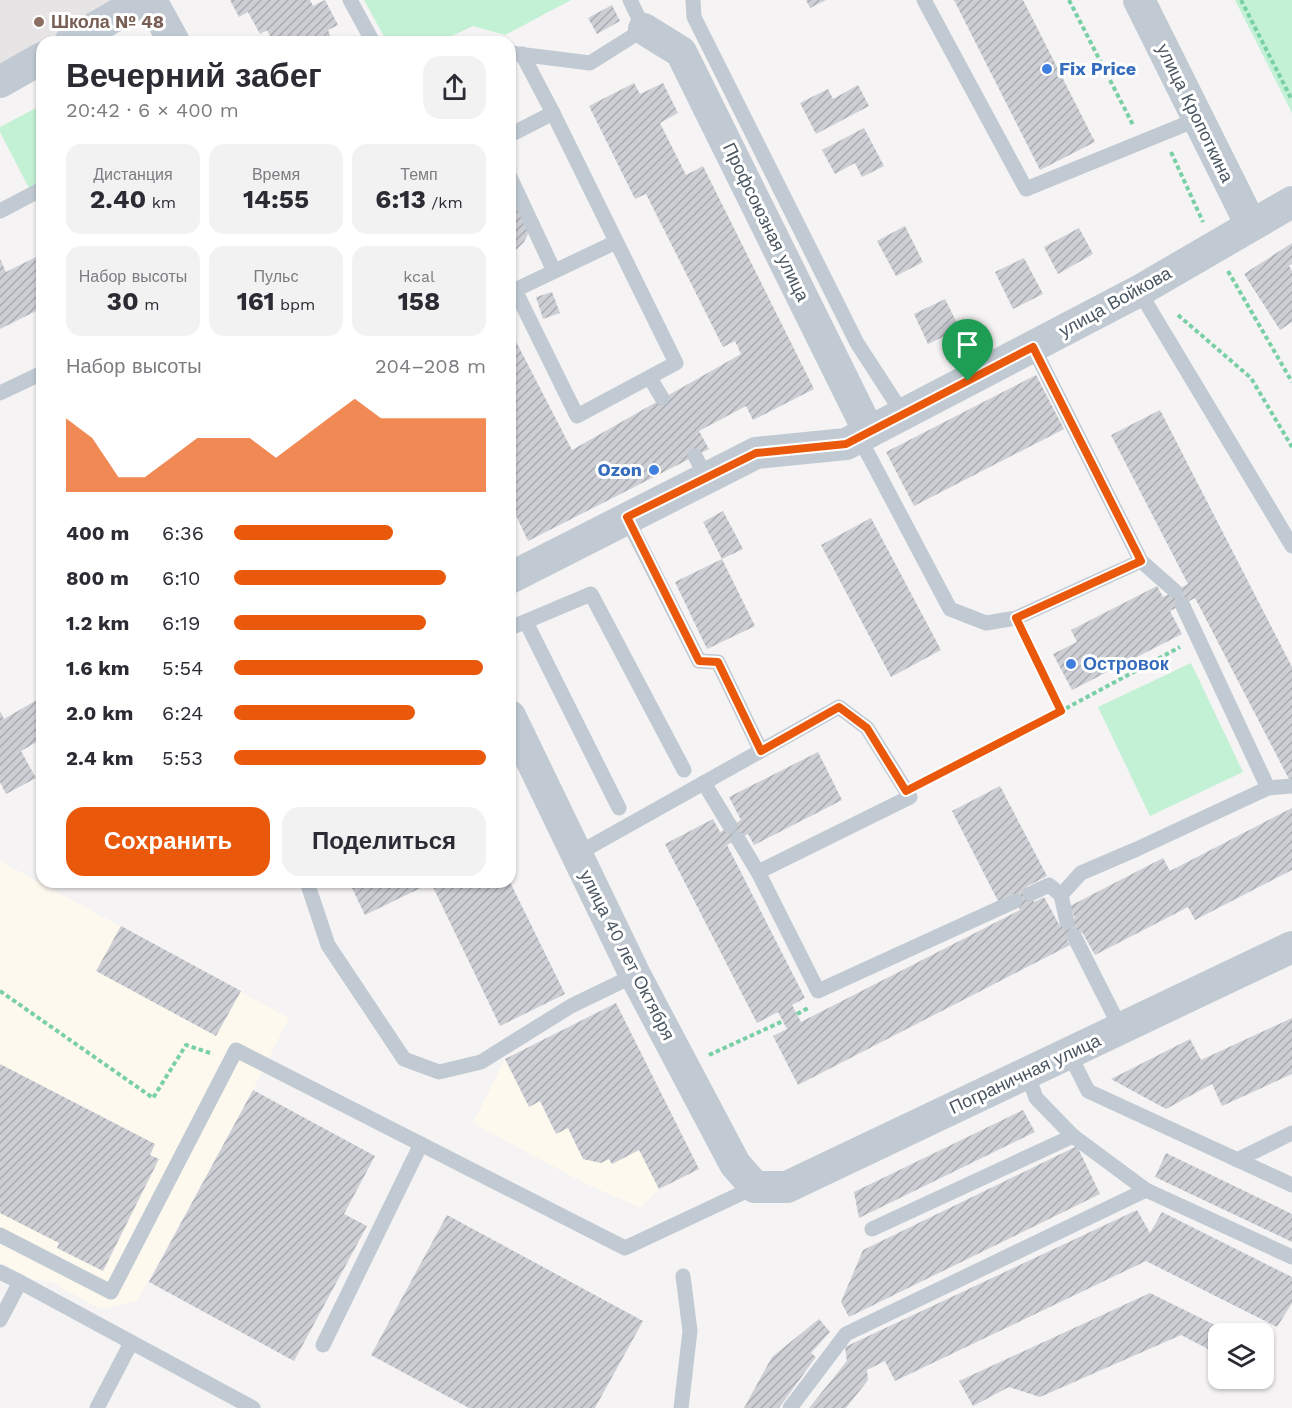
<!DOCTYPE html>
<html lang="ru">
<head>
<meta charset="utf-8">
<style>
  body { margin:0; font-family:"Work Sans",sans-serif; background:#f2f2f3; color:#2b2b33; height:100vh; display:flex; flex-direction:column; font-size:22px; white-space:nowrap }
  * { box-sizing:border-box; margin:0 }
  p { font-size:20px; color:#7c7c81 }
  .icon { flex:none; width:33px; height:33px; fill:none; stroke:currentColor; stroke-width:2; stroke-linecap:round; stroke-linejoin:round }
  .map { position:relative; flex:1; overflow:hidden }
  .sheet { position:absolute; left:36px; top:36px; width:480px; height:852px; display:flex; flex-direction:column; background:#fff; border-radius:18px; box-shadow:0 2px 4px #0004 }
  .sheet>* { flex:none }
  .tools { position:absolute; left:1208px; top:1323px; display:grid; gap:12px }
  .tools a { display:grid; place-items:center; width:66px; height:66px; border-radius:12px; background:#fff; box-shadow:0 2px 4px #0004; font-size:30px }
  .pin { position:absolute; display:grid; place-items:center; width:51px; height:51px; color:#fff; margin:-62px -26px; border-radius:50% 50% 50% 0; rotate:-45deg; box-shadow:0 0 6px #0007 }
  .pin .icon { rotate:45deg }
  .round { display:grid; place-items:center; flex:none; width:63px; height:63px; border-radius:18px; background:#f2f2f3 }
  .head { display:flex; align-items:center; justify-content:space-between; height:102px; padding:0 30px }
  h1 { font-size:33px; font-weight:700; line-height:45px }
  .metrics { display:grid; grid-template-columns:repeat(3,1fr); gap:9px; height:102px; padding:6px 30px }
  .metrics div { display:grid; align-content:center; border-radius:15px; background:#f2f2f3; text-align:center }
  .metrics b { font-size:26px; font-weight:700 }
  .metrics small { font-size:16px; font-weight:400 }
  .metrics p { font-size:16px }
  .chart { height:168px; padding:12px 30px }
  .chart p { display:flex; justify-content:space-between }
  .chart svg { width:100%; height:108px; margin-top:6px; fill:#ea580c; opacity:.7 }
  .primary-button { display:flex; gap:12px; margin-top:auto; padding:12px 30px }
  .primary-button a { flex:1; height:69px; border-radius:18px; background:#ea580c; color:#fff; font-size:24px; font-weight:700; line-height:69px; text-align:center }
  .primary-button a+a { background:#f2f2f3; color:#2b2b33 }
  ul { padding:0 30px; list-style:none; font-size:20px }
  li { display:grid; grid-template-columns:96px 72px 1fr; align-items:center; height:45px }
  li i { height:15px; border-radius:8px; background:#ea580c }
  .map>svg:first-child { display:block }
  .commercial { fill:#fdf9ef }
  .education { fill:#e6e4e5 }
  .green { fill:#c3f1d5 }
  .building { fill:url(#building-hatch) }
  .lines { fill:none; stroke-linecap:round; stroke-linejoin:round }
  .path { stroke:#7ad0a6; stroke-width:4; stroke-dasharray:4.5 3; stroke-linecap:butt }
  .lane { stroke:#c1cad2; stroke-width:15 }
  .street { stroke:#c1cad2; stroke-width:32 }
  .route-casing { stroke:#fff; stroke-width:12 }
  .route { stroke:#ea580c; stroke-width:8 }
  .education-dot { fill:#8d6e63; stroke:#fff; stroke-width:2 }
  .shop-dot { fill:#3f7fe0; stroke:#fff; stroke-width:2 }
  .labels { text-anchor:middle; stroke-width:6; stroke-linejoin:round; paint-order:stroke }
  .education-label { font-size:18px; font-weight:bold; fill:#785e54; stroke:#fff; text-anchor:start }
  .shop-label { font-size:18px; font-weight:bold; fill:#366cbe; stroke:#fff; text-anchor:start }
  .street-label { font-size:18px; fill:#4a5661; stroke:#fff }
</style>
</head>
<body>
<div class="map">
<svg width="1292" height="1408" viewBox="0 0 1292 1408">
  <defs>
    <pattern id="building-hatch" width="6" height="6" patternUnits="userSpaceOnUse" patternTransform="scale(1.5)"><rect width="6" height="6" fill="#cdcfd5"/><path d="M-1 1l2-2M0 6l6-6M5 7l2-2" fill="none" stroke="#a8abb0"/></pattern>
  </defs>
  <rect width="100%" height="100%" fill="#f5f3f3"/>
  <g class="commercial">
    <polygon points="0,861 289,1018 253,1090 137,1301 101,1309 51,1282 32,1279 0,1262"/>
    <polygon points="616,1003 659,1189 641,1208 584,1183 473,1123 505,1059"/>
  </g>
  <polygon class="education" points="0,0 114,0 0,67"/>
  <g class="green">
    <polygon points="364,0 571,0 505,35 473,26 439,42 387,42"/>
    <polygon points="1235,0 1292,0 1292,113"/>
    <polygon points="42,105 42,186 31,192 0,132 0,127"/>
    <polygon points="1191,663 1243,772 1150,816 1098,707"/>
  </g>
  <g class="building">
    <polygon points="230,0 310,0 313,6 325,0 338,25 328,30 333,42 273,42 267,30 260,34 248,12 239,17"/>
    <polygon points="806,0 826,0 810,8"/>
    <polygon points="954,0 1023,0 1095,142 1040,170"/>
    <polygon points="612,5 620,21 597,34 588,18"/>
    <polygon points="634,83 640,94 663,83 678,113 660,123 686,175 703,166 814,389 753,420 746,406 699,431 709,449 528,541 510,503 510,330 572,450 741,354 735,341 723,347 646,194 635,199 589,106"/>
    <polygon points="858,85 869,106 816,134 800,103 828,89 833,99"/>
    <polygon points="864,128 884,166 862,177 855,163 835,174 822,150"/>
    <polygon points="510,198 526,216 528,234 524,242 517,249 510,252"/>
    <polygon points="905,226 923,262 896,276 877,241"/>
    <polygon points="1079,228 1093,254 1058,274 1044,247"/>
    <polygon points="1292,243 1292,264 1289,266 1292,271 1292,322 1280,330 1244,274"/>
    <polygon points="42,254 42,308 0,329 0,259 6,272"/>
    <polygon points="1024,258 1043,294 1013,309 995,272"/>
    <polygon points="552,292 560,313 543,319 536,297"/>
    <polygon points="945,299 960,329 928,344 914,314"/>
    <polygon points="1036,375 1064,429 914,506 886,452"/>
    <polygon points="1160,410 1292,667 1292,785 1195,598 1170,611 1182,634 1072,690 1053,654 1077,642 1071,630 1157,586 1163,597 1188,584 1111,435"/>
    <polygon points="723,511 743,549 722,559 703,522"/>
    <polygon points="871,518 941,650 891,677 821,545"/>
    <polygon points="722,559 755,626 707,649 675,582"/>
    <polygon points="42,697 42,739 21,751 36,778 6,794 0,782 0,711 4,719"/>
    <polygon points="818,752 842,800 754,845 748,834 727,845 805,998 792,1005 801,1022 1020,910 1012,894 998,901 952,811 1000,786 1047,876 1026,887 1034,902 1044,897 1060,926 1075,918 1070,906 1163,858 1170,871 1292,808 1292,870 1195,920 1188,907 1095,955 1082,932 1067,940 1070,945 798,1085 773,1036 787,1029 778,1012 757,1023 665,844 713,819 720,832 741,820 729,797"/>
    <polygon points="349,882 510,882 565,994 500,1026 431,883 365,915"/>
    <polygon points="121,926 241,991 216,1036 96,971"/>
    <polygon points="616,1003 699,1169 659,1189 639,1150 612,1164 609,1159 601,1163 583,1159 568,1128 556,1134 540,1101 529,1107 505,1059"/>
    <polygon points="1292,1018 1292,1074 1222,1106 1212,1084 1166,1109 1111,1079 1190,1039 1201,1060"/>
    <polygon points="0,1064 155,1144 150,1155 159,1159 103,1271 57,1248 59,1243 0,1213"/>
    <polygon points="253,1090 375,1156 344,1214 367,1226 294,1361 149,1282"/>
    <polygon points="1023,1110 1035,1132 859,1218 854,1192"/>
    <polygon points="1077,1146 1100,1194 849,1317 841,1302 863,1250"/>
    <polygon points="1166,1153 1292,1214 1292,1242 1155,1177"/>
    <polygon points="1137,1210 1150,1233 1162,1212 1292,1277 1292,1303 1277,1327 1146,1261 895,1381 885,1361 867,1370 868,1380 846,1408 809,1408 847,1361 845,1347"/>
    <polygon points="447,1215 643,1321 595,1408 469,1408 371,1355"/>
    <polygon points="1150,1293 1233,1334 1218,1334 1218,1350 1212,1351 1181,1335 1040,1397 1009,1387 973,1406 959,1381"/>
    <polygon points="819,1319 830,1332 811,1353 816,1357 779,1408 744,1408 772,1357"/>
  </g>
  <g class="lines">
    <g class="path">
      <polyline points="1069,0 1133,125"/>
      <polyline points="1241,0 1292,100"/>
      <polyline points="1171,152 1203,222"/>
      <polyline points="1228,271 1292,382"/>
      <polyline points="1178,315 1251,378 1292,447"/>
      <polyline points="1024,635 1061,711 1180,647"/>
      <polyline points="923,783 1061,711"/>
      <polyline points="0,991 153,1098 186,1045 213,1054"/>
      <polyline points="797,1014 810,1007"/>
      <polyline points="709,1055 783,1021"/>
    </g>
    <g class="lane">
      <polyline points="350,0 373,42"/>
      <polyline points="693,0 694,17 857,343 903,414"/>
      <polyline points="924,0 1026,189 1198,119"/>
      <polyline points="510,53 590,63 644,29 630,0"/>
      <polyline points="522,54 553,113 676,363 577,416 515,290 616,242"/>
      <polyline points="510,135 553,113"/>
      <polyline points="510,177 554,271"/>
      <polyline points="0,211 42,189"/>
      <polyline points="1139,291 1292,546"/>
      <polyline points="1033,347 1141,561 1175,591"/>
      <polyline points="650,378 662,398"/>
      <polyline points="0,393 42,373"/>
      <polyline points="859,437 950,609 986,623 1016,618 1141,561"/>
      <polyline points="695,456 707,478"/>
      <polyline points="626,517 699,661 718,662 761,751"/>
      <polyline points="526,622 619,808"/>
      <polyline points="510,628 591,594 684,770"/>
      <polyline points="704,783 730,826"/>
      <polyline points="1268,788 1292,786"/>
      <polyline points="577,854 839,707 867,728 910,797 758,872 738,839"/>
      <polyline points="758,872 818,991 1015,901"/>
      <polyline points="307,882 328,945 404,1059 439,1072 481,1062 571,1006 635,975"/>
      <polyline points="1030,894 1049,885 1061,895"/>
      <polyline points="1067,922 1061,895 1081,873 1137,849 1268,788 1182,604"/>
      <polyline points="1074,936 1121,1029"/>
      <polyline points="1069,1053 1088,1091 1292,1185"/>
      <polyline points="1237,1160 1292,1133"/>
      <polyline points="1146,1190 1292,1257"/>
      <polyline points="872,1229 1073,1136 1036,1098 1027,1073"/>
      <polyline points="0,1235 111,1292 236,1050 625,1248 755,1187"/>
      <polyline points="0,1272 20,1282 0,1320"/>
      <polyline points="20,1282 253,1408"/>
      <polyline points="323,1345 421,1144"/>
      <polyline points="97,1408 131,1343"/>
      <polyline points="681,1408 690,1331 683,1276"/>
      <polyline points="790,1408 846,1334 1146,1190 1073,1136"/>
    </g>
    <g class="street">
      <polyline points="151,0 174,42"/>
      <polyline points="1139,0 1251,225"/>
      <polyline points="644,29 681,52 869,432"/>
      <polyline points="70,42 143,0"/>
      <polyline points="0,82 42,58"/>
      <polyline points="510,578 756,453 846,444 1139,291 1292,202"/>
      <polyline points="510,716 635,975 735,1164 755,1187 787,1187 1292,947"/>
    </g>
  </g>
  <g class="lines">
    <g class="route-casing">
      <polygon id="route" points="1033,347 1141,561 1016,618 1061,711 906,791 867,728 839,707 761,751 718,662 699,661 627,517 756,453 846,444"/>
    </g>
    <use href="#route" class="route"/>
  </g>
  <circle class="education-dot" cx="39" cy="22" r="6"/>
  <g class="shop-dot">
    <circle cx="1047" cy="69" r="6"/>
    <circle cx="654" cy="470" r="6"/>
    <circle cx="1071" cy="664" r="6"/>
  </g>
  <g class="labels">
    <g class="education-label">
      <text x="51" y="28">Школа № 48</text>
    </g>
    <g class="shop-label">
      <text x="1059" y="75">Fix Price</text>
      <text x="642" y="476" text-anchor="end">Ozon</text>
      <text x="1083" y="670">Островок</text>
    </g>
    <g class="street-label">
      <text transform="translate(1195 113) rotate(64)" y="6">улица Кропоткина</text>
      <text transform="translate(766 222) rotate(64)" y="6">Профсоюзная улица</text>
      <text transform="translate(1115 302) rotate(-29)" y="6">улица Войкова</text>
      <text transform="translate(627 955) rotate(63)" y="6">улица 40 лет Октября</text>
      <text transform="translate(1025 1074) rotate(-25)" y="6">Пограничная улица</text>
    </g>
  </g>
</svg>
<div class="tools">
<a><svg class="icon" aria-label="layers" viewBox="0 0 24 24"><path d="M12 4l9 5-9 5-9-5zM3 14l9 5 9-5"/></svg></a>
</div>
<div class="pin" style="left:968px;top:381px;background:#1e9e55"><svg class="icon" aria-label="arrive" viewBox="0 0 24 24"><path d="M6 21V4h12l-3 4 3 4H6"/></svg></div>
<section class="sheet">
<div class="head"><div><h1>Вечерний забег</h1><p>20:42 · 6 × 400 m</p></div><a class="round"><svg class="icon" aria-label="share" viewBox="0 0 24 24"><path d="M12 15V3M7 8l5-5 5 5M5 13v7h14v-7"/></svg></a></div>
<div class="metrics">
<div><p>Дистанция</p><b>2.40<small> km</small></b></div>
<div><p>Время</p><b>14:55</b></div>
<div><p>Темп</p><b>6:13<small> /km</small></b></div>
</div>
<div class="metrics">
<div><p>Набор высоты</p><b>30<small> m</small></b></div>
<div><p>Пульс</p><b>161<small> bpm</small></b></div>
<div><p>kcal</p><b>158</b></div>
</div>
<div class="chart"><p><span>Набор высоты</span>204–208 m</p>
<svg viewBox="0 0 160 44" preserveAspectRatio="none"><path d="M0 44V14L10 22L20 38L30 38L40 30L50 22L60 22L70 22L80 30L90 22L100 14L110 6L120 14L130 14L140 14L150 14L160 14V44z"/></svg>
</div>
<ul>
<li><b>400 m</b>6:36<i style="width:63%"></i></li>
<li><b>800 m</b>6:10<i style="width:84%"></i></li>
<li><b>1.2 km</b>6:19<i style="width:76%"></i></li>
<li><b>1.6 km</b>5:54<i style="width:99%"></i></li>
<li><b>2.0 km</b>6:24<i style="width:72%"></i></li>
<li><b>2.4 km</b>5:53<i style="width:100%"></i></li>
</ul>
<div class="primary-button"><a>Сохранить</a><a>Поделиться</a></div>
</section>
</div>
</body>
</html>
